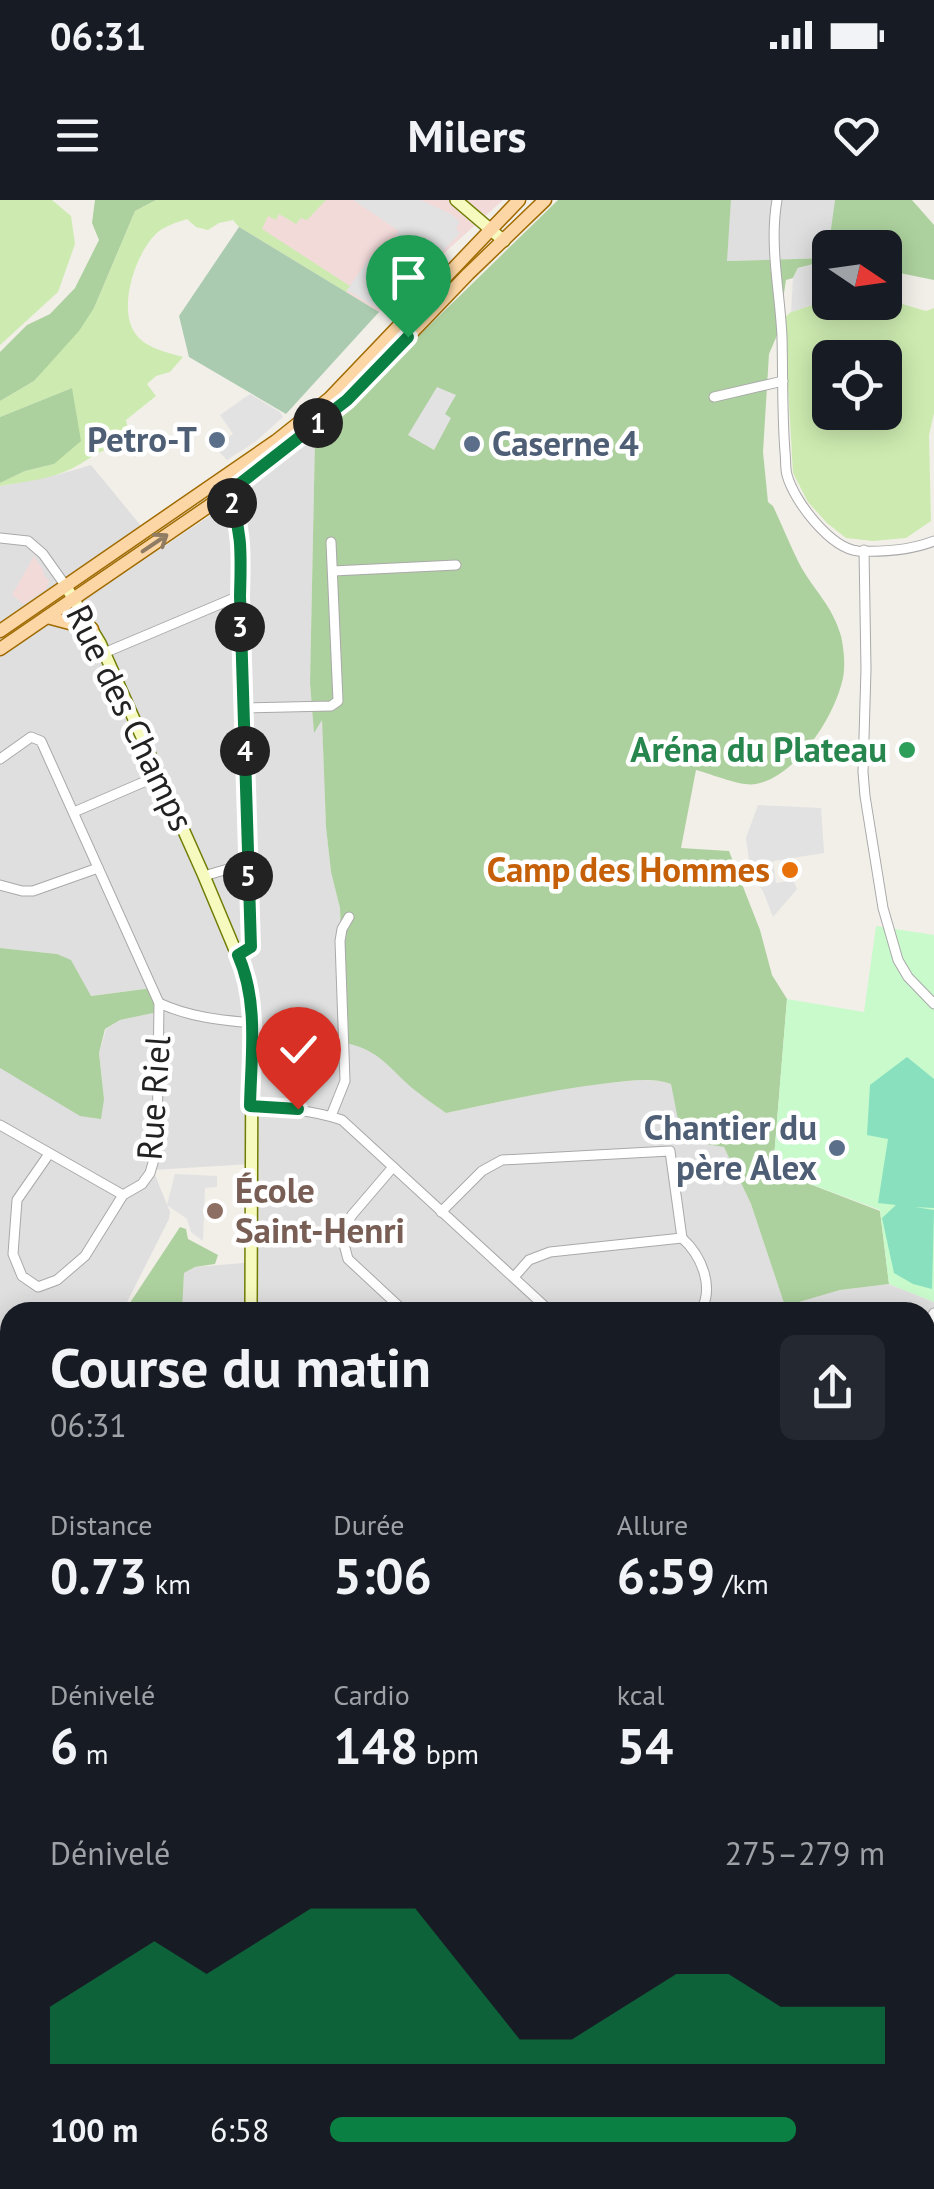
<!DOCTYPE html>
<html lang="fr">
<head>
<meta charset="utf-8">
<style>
  body { margin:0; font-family:"PT Sans",sans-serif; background:#242831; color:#f1f3f6; height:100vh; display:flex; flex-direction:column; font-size:38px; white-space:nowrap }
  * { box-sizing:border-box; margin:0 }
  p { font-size:32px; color:#9ea1a6 }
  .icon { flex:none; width:55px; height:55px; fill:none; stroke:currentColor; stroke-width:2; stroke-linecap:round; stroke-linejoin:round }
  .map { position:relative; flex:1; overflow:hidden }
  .side { position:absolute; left:0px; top:1102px; width:935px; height:888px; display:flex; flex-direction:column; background:#171b24; border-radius:30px 30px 0 0; box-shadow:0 5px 25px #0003 }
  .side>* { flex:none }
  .needle { width:65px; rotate:103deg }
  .controls { position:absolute; left:812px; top:30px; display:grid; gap:20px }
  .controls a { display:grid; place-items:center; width:90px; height:90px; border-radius:15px; background:#171b24; box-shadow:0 5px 25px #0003; font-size:50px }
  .pin { position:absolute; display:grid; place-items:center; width:85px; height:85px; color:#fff; margin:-102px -42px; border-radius:50% 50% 50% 0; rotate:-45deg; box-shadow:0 0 10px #0007 }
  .pin .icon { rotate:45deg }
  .km { position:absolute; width:50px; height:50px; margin:-25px; border-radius:50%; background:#222; color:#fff; font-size:28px; line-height:50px; text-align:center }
  .round { display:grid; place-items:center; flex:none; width:105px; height:105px; border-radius:15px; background:#242831 }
  .head { display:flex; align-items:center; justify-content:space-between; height:170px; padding:0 50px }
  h1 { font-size:55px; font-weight:600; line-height:75px }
  .figures { display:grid; grid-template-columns:repeat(3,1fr); gap:15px; height:170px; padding:10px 50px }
  .figures div { display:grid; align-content:center }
  .figures b { font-size:50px; font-weight:600 }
  .figures small { font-size:28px; font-weight:400 }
  .figures p { font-size:28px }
  .chart { height:280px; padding:20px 50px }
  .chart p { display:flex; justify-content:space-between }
  .chart svg { width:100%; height:180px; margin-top:10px; fill:#0b8043; opacity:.7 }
  ul { padding:0 50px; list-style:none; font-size:32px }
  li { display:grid; grid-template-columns:160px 120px 1fr; align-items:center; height:75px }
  li i { height:25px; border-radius:12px; background:#0b8043 }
  .status { display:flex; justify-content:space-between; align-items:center; height:70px; padding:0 50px; background:#171b24; direction:ltr }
  .status svg { height:28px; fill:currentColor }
  header { display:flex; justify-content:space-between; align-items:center; height:130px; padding:0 50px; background:#171b24; font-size:45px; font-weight:600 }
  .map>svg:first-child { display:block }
  .residential { fill:#e0dfdf }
  .commercial { fill:#f2dad9 }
  .grass { fill:#cdebb0; fill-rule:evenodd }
  .forest { fill:#add19e }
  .cemetery { fill:#aacbaf }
  .park { fill:#c8facc }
  .pitch { fill:#88e0be }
  .parking { fill:#e2e2e2 }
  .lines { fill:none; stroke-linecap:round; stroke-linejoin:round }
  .street-casing { stroke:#a9a9a9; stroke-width:11 }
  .secondary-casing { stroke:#707d05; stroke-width:14 }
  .primary-casing { stroke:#a06b00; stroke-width:15 }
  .street { stroke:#fff; stroke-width:9 }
  .secondary { stroke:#f7fabf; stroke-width:11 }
  .primary { stroke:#fcd6a4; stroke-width:12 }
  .oneway { stroke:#8f7c63 }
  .route-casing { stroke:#fff; stroke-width:20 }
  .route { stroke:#0b8043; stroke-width:12 }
  .service-dot { fill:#5c6f8a; stroke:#fff; stroke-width:4 }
  .leisure-dot { fill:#2e9e5b; stroke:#fff; stroke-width:4 }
  .food-dot { fill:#e8710a; stroke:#fff; stroke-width:4 }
  .education-dot { fill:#8d6e63; stroke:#fff; stroke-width:4 }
  .labels { text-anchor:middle; stroke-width:9; stroke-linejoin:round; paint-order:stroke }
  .service-label { font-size:35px; font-weight:bold; fill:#4e5e75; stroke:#fff; text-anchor:end }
  .street-label { font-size:35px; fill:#222; stroke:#fff }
  .leisure-label { font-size:35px; font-weight:bold; fill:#27864d; stroke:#fff; text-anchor:end }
  .food-label { font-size:35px; font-weight:bold; fill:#c56008; stroke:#fff; text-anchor:end }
  .education-label { font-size:35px; font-weight:bold; fill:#785e54; stroke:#fff; text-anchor:start }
</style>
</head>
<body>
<div class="status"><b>06:31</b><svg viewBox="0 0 49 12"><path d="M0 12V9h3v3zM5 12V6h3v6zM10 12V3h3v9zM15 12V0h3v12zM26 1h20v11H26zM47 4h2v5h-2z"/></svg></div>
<header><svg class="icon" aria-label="menu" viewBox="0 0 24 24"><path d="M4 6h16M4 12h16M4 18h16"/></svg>Milers<svg class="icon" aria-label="heart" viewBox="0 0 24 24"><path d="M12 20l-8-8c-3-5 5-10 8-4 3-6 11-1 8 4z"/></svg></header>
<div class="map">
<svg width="934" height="1989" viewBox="0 0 934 1989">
  <rect width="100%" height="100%" fill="#f2efe9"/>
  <g class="residential">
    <polygon points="731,0 835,0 828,58 726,61"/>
    <polygon points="315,237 310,483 314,531 322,518 326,627 331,672 340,708 340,741 360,845 374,852 410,886 446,913 570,887 639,880 662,881 672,884 682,940 724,946 751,1004 785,1105 840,1090 889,1084 934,1102 934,1452 925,1452 925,1112 182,1112 184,1073 195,1067 255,1062 250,964 153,970 170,1012 169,1019 122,1112 10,1112 10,1157 0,1153 0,868 80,915 104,899 99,853 106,829 120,820 157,812 151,788 90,796 57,754 0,748 0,286 60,274 91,265 160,349 232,301"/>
    <polygon points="925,1557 934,1562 934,1928 925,1941"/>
    <polygon points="563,1980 898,1980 892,1989 565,1989"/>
  </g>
  <g class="commercial">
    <polygon points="253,0 503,0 379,112 239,27"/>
    <polygon points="34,356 44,372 43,374 49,381 46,389 24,404 12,395"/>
  </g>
  <g class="grass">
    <polygon points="0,0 52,0 71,16 75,44 58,92 0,145"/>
    <path d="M156,0H326L307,20L301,18L296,24L279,14L276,20L268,16L262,29L350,86L346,92L239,27L233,20L219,23L208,30L196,27L187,19C177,22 166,26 158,32C136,51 117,108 135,133C145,148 166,152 183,157L170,172L156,176L147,184L156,196L126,220L129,234L140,238L143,244L140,250L127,240L120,241L111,250L107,249C92,255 80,266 64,272C44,280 21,282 0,286V283L25,271L54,264L72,188L0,217V201L34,181L94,108L135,11Z"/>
    <path d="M830,99V102H885V99L926,111L934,108V213L929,235L931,321L906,338L873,341L846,338L827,323L808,302L793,273L784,118L791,112ZM830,158H885V212H830Z"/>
  </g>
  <g class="forest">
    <polygon points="95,0 156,0 135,11 94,108 79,131 34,181 0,201 0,152 27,125 50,114 75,88 99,40 92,23"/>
    <path d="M558,0H731L727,61L827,58L835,0H912L934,25V80L885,70V48H830V60L798,68L793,78L786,80L778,133L769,154L763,252L768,302L773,306C782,325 790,345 799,363C813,390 832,404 841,436C844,449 846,469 842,482C833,519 795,577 756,584C741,587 712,574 696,570L681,648L729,651L760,730L772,775L787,799L773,970L880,1011L889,1084L840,1090L785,1106L751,1004L724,947L682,940L671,884C651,877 630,881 609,883C554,889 500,902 446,913C435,905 423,897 412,888C388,867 377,848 344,843L340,708L331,672L326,627L322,520L314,533L310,483L315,237Z"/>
    <polygon points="72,188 81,241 54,264 25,271 0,283 0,217"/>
    <polygon points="0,748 57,754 71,760 91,796 152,788 158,812 120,820 105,829 99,853 104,899 101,919 80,916 0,868"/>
    <polygon points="180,1027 186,1029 188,1039 218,1055 215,1064 195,1067 184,1073 182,1112 124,1112"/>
    <polygon points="0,1153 10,1157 10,1606 0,1592"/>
    <polygon points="10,1810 10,1890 0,1886 0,1816"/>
    <polygon points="74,1980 563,1980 565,1989 84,1989"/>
  </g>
  <polygon class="cemetery" points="239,27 379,112 286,214 189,157 179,116"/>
  <g class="park">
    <polygon points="876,726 934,735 934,1102 889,1084 880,1010 773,970 787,799 864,812"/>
    <polygon points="0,1939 10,1945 10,1980 70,1980 85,1989 0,1989"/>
  </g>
  <polygon class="pitch" points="907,857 934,879 934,1008 915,1007 934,1010 932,1089 913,1084 894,1073 882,1018 896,1005 878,1003 888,939 867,935 870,885"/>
  <g class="parking">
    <polygon points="353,0 421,0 451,14 460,22 456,28 460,33 390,107 383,102 377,108 347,90 371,56 381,61 399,31"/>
    <polygon points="830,60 830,99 791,112 793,78 798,68"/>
    <polygon points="437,187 456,195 445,214 451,218 434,250 408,235"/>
    <polygon points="250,194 280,212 283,217 255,242 227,260 214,247 233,234 220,215"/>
    <polygon points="758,605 821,608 824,653 773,661 776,683 793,680 797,689 773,717 763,691 751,676 746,638"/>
    <polygon points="175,974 217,976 217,987 205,988 203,1041 191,1032 187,1019 167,1005"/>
  </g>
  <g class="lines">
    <g class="street-casing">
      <g id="street">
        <path d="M777,0C769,46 780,91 782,137C783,176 782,214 785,252C786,260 785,268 787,275C794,301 830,348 858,351C883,352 911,350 934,341"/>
        <polyline points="714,197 783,181"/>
        <path d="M228,293C243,330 241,357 239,396L251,747L238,755"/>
        <polyline points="0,338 28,341 43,354 65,385"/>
        <polyline points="864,350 866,469 863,572 865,596 883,708 898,760 908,777 934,804"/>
        <polyline points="333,371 456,365"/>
        <polyline points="104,453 239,396"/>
        <polyline points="243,508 331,506 338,501 331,342"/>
        <polyline points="0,559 31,537 41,541 159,803 157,949 150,973 142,984 123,995 85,1056 57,1080 38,1087 22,1076 13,1054 17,1000 49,954"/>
        <polyline points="74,612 160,575"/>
        <polyline points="204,676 248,663"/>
        <polyline points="0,685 22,691 33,691 98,668"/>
        <path d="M159,803C189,817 220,820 252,823"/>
        <path d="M250,907C282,908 312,910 342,920L551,1112"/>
        <polyline points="331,916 345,881 340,741 342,729 349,717"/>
        <polyline points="0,925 123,995"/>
        <polyline points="393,967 352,1015 344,1029 342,1037 348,1059 405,1112"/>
        <polyline points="441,1012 482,971 502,960 670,951 682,1038"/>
        <path d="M682,1038C702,1056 715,1088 700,1112"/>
        <polyline points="514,1077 529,1060 550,1052 682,1038"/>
        <polyline points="925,1127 934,1113"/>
        <polyline points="0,1309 10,1308"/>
        <polyline points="925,1339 934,1325"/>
        <polyline points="925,1786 934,1793"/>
        <polyline points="925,1835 934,1822"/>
        <polyline points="740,1980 755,1989"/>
        <polyline points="786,1989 793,1980"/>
      </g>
    </g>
    <g class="secondary-casing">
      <g id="secondary">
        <polyline points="456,0 504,41"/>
        <polyline points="65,385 100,443 204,676 248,781 252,823 251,1112"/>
        <polyline points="925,1649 934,1655"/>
      </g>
    </g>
    <g class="primary-casing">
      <g id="primary">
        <polyline points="47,417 92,429"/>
        <polyline points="0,431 276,241 330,198 519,0"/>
        <polyline points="0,449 228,293 347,200 468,74 545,0"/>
      </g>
    </g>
    <use href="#street" class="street"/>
    <use href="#secondary" class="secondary"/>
    <use href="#primary" class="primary"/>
  </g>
  <defs><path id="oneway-shaft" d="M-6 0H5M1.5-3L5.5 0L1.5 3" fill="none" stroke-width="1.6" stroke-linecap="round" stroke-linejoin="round" transform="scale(2.5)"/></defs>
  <use class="oneway" href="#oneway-shaft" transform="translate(155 343) rotate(-34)"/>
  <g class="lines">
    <g class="route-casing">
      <path id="route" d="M298,909L250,906C251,856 259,802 238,755L251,747L240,396C241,357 243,330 228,293L347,200L408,137"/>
    </g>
    <use href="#route" class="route"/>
  </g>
  <g class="service-dot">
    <circle cx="217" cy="240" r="10"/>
    <circle cx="472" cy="244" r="10"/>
    <circle cx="837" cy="948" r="10"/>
  </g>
  <circle class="leisure-dot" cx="907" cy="550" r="10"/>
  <circle class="food-dot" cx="790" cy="670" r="10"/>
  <circle class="education-dot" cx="215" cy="1011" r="10"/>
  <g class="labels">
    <g class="service-label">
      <text x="197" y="252">Petro-T</text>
      <text x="492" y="256" text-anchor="start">Caserne 4</text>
      <text x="817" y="940">Chantier du<tspan x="817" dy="40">père Alex</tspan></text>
    </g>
    <g class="street-label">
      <text transform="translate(130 518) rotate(64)" y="12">Rue des Champs</text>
      <text transform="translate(154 898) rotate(-86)" y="12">Rue Riel</text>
    </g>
    <g class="leisure-label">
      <text x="887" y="562">Aréna du Plateau</text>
    </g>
    <g class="food-label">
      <text x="770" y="682">Camp des Hommes</text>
    </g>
    <g class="education-label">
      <text x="235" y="1003">École<tspan x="235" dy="40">Saint-Henri</tspan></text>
    </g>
  </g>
</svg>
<div class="controls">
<a><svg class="needle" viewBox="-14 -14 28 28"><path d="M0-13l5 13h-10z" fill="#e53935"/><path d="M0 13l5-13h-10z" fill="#9ea1a6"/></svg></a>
<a><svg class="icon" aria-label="locate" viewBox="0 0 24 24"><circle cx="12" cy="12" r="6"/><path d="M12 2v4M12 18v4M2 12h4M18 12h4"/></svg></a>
</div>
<div class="pin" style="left:408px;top:137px;background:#1e9e55"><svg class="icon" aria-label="arrive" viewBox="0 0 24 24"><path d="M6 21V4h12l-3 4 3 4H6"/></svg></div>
<div class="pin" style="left:298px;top:909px;background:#d93025"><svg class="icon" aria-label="check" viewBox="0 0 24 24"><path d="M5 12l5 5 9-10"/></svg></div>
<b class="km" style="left:318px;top:223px">1</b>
<b class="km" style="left:232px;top:303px">2</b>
<b class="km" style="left:240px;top:427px">3</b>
<b class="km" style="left:245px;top:551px">4</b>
<b class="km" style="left:248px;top:676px">5</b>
<section class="side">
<div class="head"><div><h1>Course du matin</h1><p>06:31</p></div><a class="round"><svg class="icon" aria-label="share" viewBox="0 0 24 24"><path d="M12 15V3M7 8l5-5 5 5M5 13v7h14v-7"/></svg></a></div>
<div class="figures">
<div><p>Distance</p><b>0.73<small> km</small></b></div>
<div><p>Durée</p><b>5:06</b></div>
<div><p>Allure</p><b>6:59<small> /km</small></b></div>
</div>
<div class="figures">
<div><p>Dénivelé</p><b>6<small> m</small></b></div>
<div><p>Cardio</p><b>148<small> bpm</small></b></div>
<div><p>kcal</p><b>54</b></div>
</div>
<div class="chart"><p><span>Dénivelé</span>275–279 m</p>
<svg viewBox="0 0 160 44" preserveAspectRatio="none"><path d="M0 44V30L10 22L20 14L30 22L40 14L50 6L60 6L70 6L80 22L90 38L100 38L110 30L120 22L130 22L140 30L150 30L160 30V44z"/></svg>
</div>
<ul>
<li><b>100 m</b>6:58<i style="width:84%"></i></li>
</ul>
</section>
</div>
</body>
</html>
